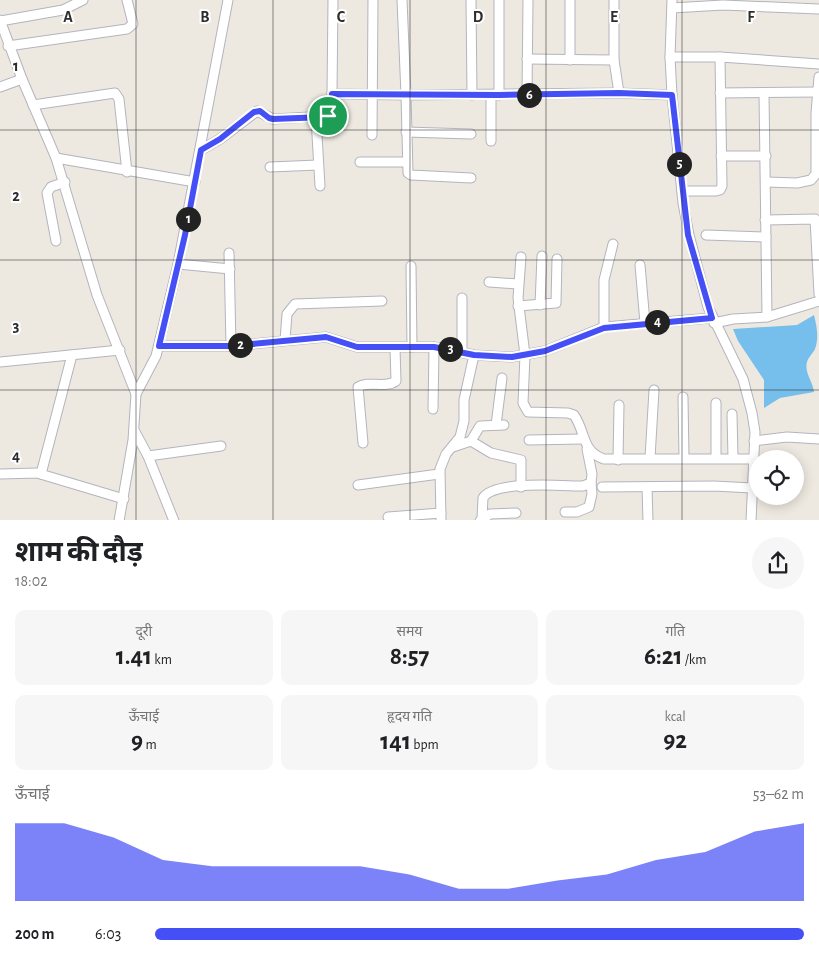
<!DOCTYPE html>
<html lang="hi">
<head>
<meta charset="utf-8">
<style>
  body { margin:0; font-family:"Alegreya Sans","Noto Sans Devanagari",sans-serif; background:#f6f6f6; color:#202124; height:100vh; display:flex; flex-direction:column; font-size:19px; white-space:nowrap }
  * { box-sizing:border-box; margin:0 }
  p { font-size:16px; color:#757577 }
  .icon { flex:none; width:28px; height:28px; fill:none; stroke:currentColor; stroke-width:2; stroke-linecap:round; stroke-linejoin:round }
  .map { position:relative; height:520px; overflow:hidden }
  .details { display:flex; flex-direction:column; background:#fff; flex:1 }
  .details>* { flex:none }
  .controls { position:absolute; left:749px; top:450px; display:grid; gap:10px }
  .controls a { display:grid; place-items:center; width:55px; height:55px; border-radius:50%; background:#fff; box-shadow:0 2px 12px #0003; font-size:25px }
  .pin { position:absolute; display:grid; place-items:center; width:42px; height:42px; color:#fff; margin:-21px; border:2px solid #fff; border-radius:50%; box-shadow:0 1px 5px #0007 }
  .km { position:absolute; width:25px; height:25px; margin:-12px; border-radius:50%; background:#222; color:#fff; font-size:14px; line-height:25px; text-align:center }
  .round { display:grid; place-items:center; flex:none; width:52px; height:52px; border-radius:26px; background:#f6f6f6 }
  .overview { display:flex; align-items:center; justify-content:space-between; height:85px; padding:0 15px }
  h1 { font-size:28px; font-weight:700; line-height:38px }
  .metrics { display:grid; grid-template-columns:repeat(3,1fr); gap:8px; height:85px; padding:5px 15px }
  .metrics div { display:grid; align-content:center; border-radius:10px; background:#f6f6f6; text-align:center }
  .metrics b { font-size:25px; font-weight:700 }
  .metrics small { font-size:14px; font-weight:400 }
  .metrics p { font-size:14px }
  .chart { height:140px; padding:10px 15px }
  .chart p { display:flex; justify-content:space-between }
  .chart svg { width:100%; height:90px; margin-top:5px; fill:#454ff6; opacity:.7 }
  ul { padding:0 15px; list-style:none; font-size:16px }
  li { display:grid; grid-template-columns:80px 60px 1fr; align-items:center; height:38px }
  li i { height:12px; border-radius:6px; background:#454ff6 }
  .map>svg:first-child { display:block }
  .water { fill:#76beec }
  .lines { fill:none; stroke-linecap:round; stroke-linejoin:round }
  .minor-casing { stroke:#b3b4bf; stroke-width:11 }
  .minor { stroke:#fff; stroke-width:9 }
  .route-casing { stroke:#fff; stroke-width:10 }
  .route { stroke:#454ff6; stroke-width:6 }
  .grid { fill:none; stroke:#2d2d2d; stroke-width:1; stroke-opacity:0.55 }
  .grid-label { font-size:16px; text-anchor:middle; font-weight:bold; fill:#2d2d2d; stroke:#fff; stroke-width:4; stroke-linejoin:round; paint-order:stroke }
</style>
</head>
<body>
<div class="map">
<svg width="819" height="521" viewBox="0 0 819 521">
  <rect width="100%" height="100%" fill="#eee9e0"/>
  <path class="water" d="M814,315C817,327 819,338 815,349C813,353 808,358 807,362C804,372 813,382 814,392L780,398L764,408V380L738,341L733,329L797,325Z"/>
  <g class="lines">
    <g class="minor-casing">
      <g id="minor">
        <polyline points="333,0 332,94 406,95 402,0"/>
        <polyline points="471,0 472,95"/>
        <polyline points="499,0 499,95"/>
        <polyline points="614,0 614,60 619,93"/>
        <polyline points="672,0 670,57 672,95 683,203 689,235 708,307 743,379 752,413 755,432 751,521"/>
        <polyline points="672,8 723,5 819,9"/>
        <polyline points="0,20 22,79 56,158 97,295 136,394"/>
        <polyline points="0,21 63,10 83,0"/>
        <polyline points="8,46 127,29 133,24 127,0"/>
        <polyline points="670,57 720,57 819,64"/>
        <polyline points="527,59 614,60"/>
        <polyline points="570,60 570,0"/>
        <polyline points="0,87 22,79"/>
        <polyline points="720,93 819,92"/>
        <polyline points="764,93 767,317"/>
        <polyline points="527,95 528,0"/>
        <polyline points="33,105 115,93 119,99 127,172"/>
        <polyline points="316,118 320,186"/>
        <polyline points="406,132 471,134"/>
        <polyline points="372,135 373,0"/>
        <polyline points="491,141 491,95"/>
        <polyline points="201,150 220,139 257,111 273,119 328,116 332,109 332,94"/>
        <polyline points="721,156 766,156"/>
        <polyline points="56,158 195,182"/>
        <polyline points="360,162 407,162"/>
        <polyline points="270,167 318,165"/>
        <polyline points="471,178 411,175 408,173 406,95 619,93 672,95"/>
        <polyline points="766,182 797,183 811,180 816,174 816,113 819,77"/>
        <polyline points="682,191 716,191 720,190 722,186 720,57"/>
        <polyline points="765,220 815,219 819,294"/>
        <polyline points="706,235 766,237"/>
        <polyline points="56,241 47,193 51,187 65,182"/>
        <polyline points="229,253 231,346"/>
        <path d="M521,257L518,298L525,355L523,403L528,412L568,413L574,415C586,432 581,451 604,459H753"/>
        <polyline points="178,264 230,269"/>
        <polyline points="640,265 645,323"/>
        <polyline points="411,266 412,347"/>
        <polyline points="489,282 518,284"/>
        <polyline points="462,298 462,352"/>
        <polyline points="540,305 542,256"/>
        <polyline points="518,306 556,303 557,259"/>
        <polyline points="714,323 733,319 767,317 819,301"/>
        <polyline points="604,327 604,280 613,244"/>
        <polyline points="285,340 287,314 295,304 382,301"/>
        <polyline points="159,346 231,346 326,337 357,347 434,347 474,355 512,357 545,351 604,327 711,318"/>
        <polyline points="0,362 120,350"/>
        <polyline points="683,397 684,458"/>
        <polyline points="716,403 716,458"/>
        <polyline points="433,409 434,347"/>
        <polyline points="732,414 733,458"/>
        <polyline points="496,425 502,378"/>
        <polyline points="134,430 148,456 174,521"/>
        <polyline points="529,440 582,439"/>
        <polyline points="471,441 491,453 521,460 521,487"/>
        <polyline points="754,441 787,437 819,439"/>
        <path d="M363,443L358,387C369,380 385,389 396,381L395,348"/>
        <polyline points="453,447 471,441 480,426 504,425"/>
        <polyline points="148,456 221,446"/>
        <polyline points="650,458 654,390"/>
        <polyline points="618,460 619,405"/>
        <polyline points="0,474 37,473 124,499"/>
        <polyline points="41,474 72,355"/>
        <polyline points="358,485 439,474"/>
        <polyline points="602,487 714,486 752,488"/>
        <polyline points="647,487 648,521"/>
        <polyline points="565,512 577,512 589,507 592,494 591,483"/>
        <polyline points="388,517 441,513"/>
        <path d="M482,518L483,498C494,480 562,486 583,486L591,483L592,474L587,449"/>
        <polyline points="119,521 133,440 136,394 156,356 178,264 228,0"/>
        <polyline points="441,521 440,469 446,454 460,437 464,421 464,400 474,355"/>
        <polyline points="480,521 490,514 516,513"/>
      </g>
    </g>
    <use href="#minor" class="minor"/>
  </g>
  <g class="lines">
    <g class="route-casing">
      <polygon id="route" points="619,93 672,95 688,235 712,318 604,328 545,351 512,357 474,355 434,347 357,347 326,337 231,346 159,346 185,235 201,150 220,139 254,112 260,111 269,118 273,119 325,117 331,114 332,94 499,95"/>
    </g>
    <use href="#route" class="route"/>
  </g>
  <path class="grid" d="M136,0V521M273,0V521M410,0V521M546,0V521M682,0V521M0,130H819M0,260H819M0,390H819"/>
  <g class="grid-label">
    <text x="68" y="22">A</text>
    <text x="205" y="22">B</text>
    <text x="341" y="22">C</text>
    <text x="478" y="22">D</text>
    <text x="614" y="22">E</text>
    <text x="751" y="22">F</text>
    <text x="16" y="71">1</text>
    <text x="16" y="201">2</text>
    <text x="16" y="331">3</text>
    <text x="16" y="461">4</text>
  </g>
</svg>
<div class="controls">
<a><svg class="icon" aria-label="locate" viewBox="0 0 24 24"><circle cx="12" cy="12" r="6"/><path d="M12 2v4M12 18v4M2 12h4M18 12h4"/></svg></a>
</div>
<div class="pin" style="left:328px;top:116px;background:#1e9e55"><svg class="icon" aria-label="arrive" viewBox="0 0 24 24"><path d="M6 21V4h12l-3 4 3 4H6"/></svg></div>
<b class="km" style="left:188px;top:219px">1</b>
<b class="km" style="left:240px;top:345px">2</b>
<b class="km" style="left:450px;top:349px">3</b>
<b class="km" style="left:657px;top:322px">4</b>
<b class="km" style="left:679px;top:164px">5</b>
<b class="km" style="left:529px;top:95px">6</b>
</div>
<section class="details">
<div class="overview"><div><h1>शाम की दौड़</h1><p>18:02</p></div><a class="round"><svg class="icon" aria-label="share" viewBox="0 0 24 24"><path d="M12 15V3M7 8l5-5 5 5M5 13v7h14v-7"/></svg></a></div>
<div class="metrics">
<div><p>दूरी</p><b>1.41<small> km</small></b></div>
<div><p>समय</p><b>8:57</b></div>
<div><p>गति</p><b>6:21<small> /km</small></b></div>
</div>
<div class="metrics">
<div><p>ऊँचाई</p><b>9<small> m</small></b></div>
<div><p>हृदय गति</p><b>141<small> bpm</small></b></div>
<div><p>kcal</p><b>92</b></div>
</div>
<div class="chart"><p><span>ऊँचाई</span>53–62 m</p>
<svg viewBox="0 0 160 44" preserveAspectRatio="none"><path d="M0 44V6L10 6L20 13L30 24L40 27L50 27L60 27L70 27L80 31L90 38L100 38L110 34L120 31L130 24L140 20L150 10L160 6V44z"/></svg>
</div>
<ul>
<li><b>200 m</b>6:03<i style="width:100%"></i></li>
</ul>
</section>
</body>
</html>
